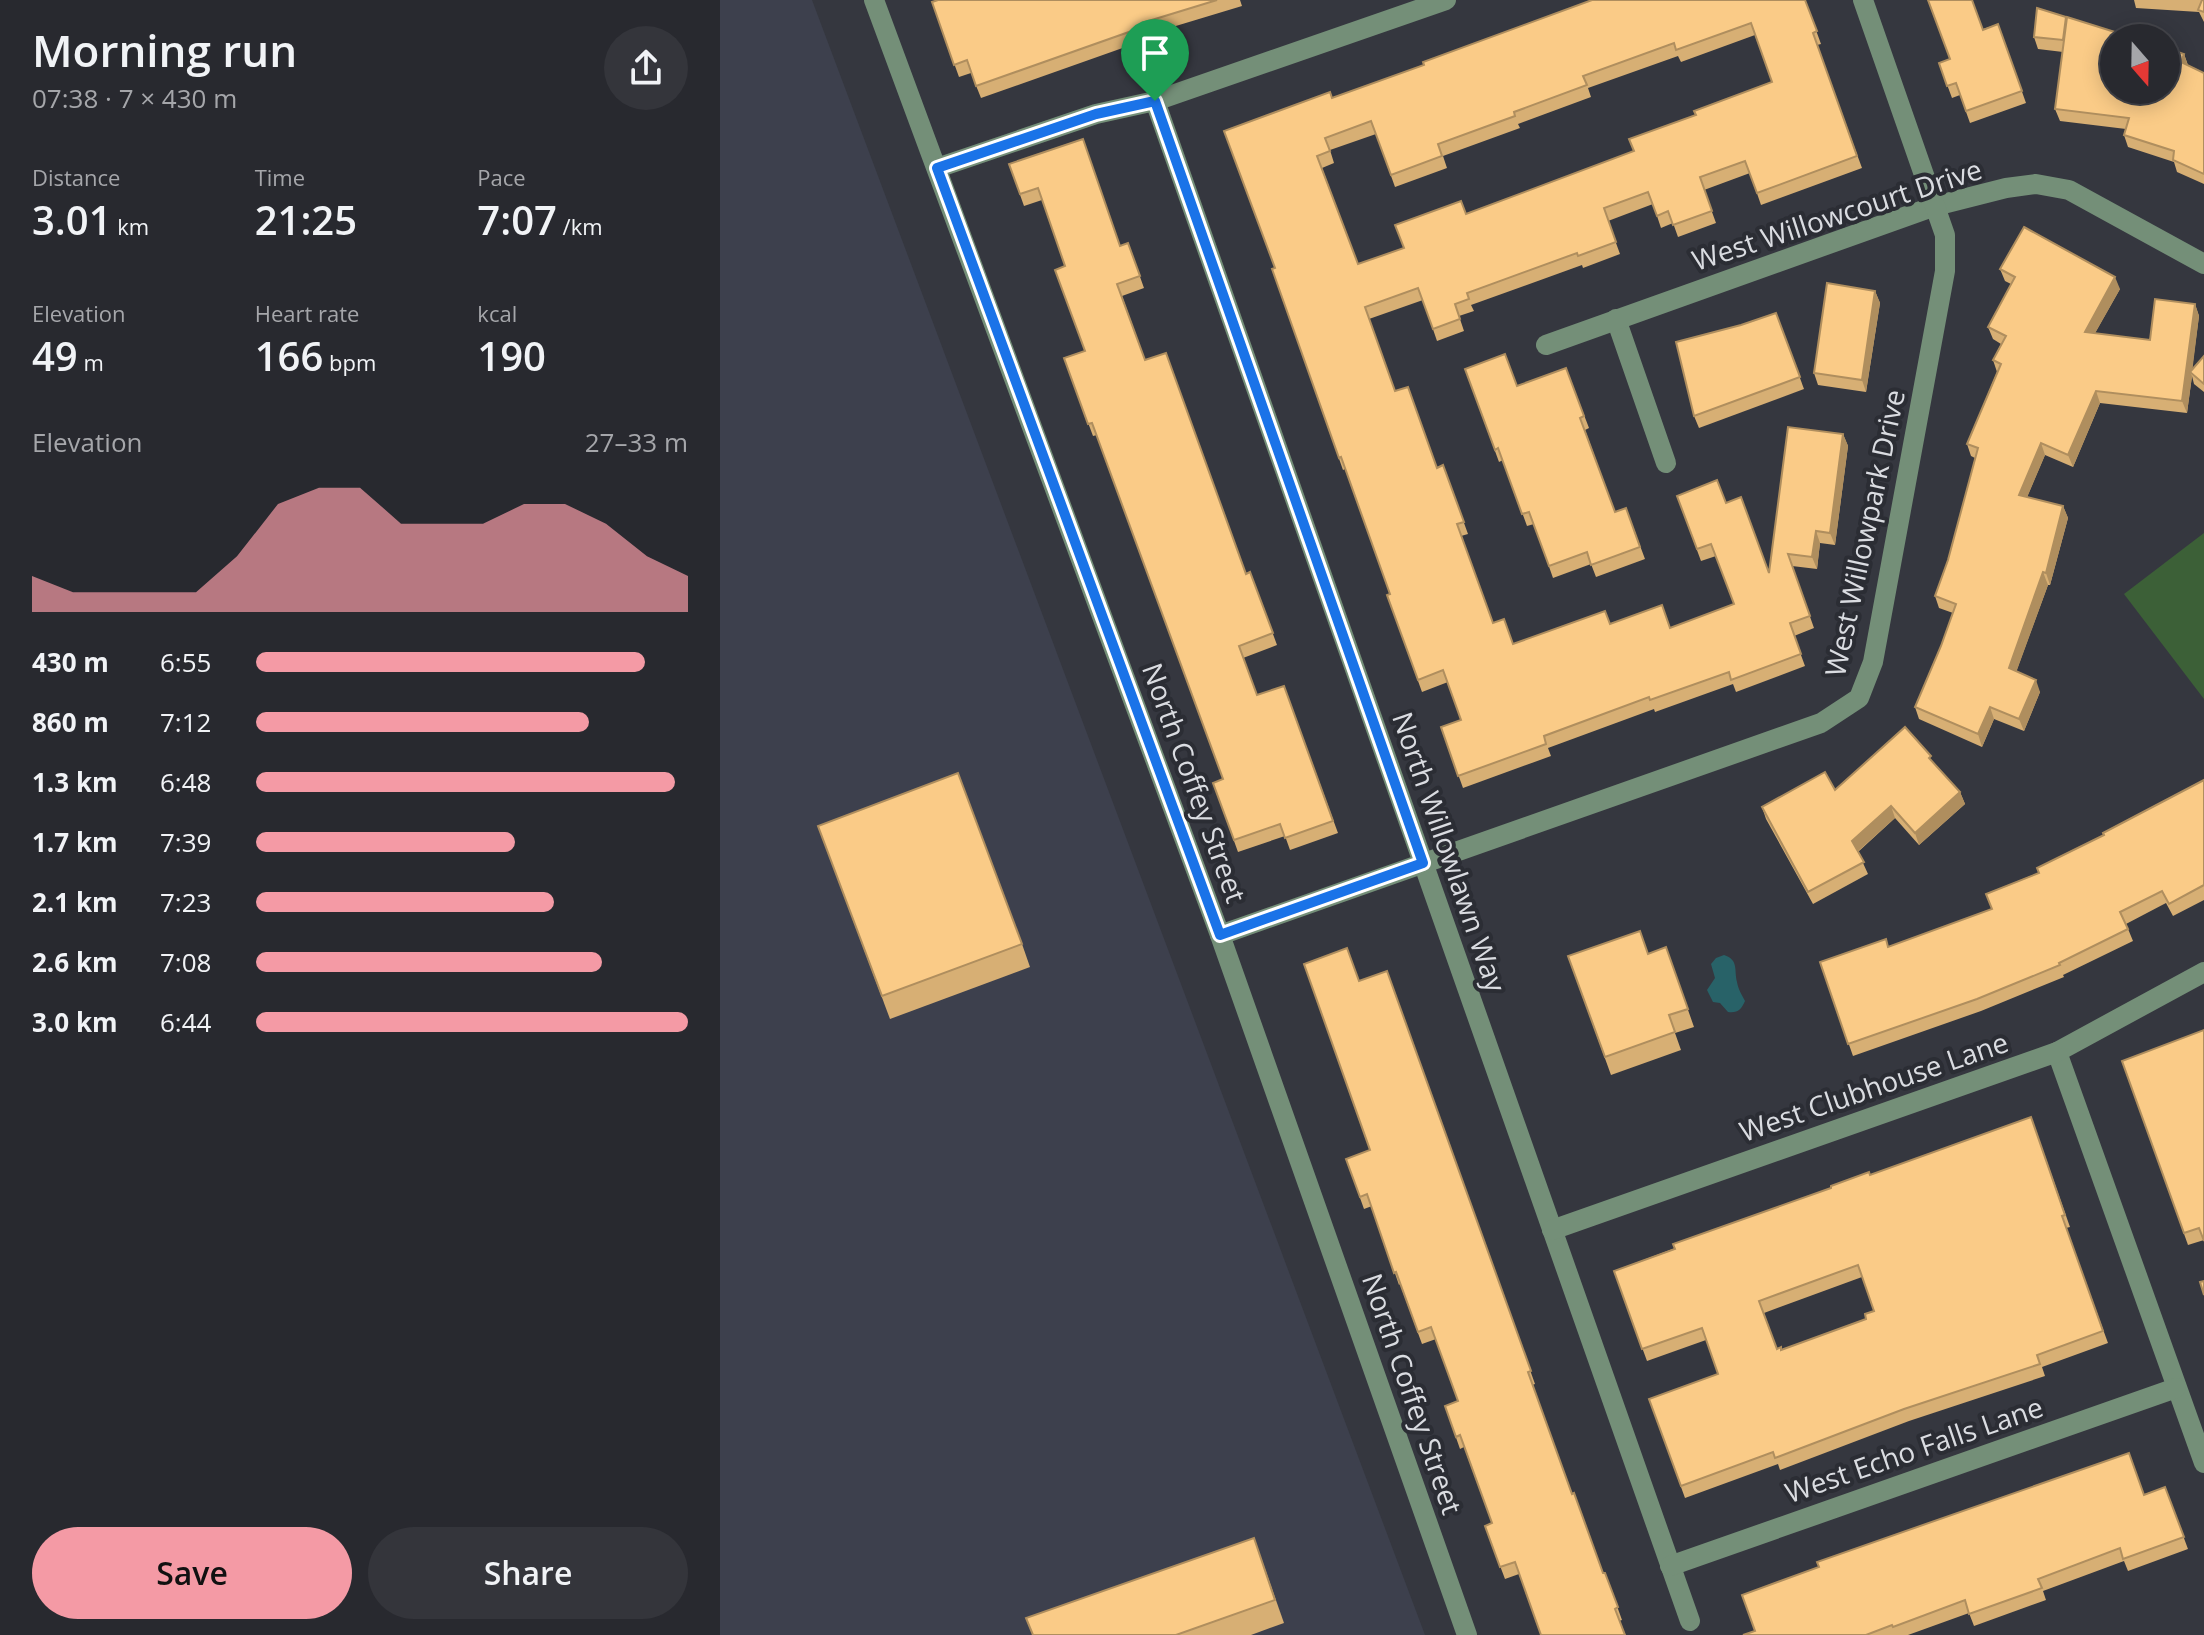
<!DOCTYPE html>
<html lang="en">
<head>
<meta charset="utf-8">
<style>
  body { margin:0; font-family:"Open Sans",sans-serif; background:#34353b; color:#f1f3f6; height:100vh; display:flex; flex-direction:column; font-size:30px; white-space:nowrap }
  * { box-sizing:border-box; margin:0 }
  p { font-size:26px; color:#a5a6aa }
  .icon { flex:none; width:44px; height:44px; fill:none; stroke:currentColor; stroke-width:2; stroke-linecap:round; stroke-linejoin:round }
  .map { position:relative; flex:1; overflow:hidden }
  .drawer { display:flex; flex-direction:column; background:#28292f; width:720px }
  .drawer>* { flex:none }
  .needle { width:52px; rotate:160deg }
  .buttons { position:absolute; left:1380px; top:24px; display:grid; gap:16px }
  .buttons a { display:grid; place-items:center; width:80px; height:80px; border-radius:50%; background:#28292f; box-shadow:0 4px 20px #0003,0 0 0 2px #44454b; font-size:40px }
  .pin { position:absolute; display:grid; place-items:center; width:68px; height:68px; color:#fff; margin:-82px -34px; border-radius:50% 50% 50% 0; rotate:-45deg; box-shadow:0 0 8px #0007 }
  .pin .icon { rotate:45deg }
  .round { display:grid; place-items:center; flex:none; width:84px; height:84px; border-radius:42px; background:#34353b }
  .headline { display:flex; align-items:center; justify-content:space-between; height:136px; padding:0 32px }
  h1 { font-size:44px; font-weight:600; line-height:60px }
  .figures { display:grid; grid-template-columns:repeat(3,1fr); gap:12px; height:136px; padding:8px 32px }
  .figures div { display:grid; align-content:center }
  .figures b { font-size:40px; font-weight:600 }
  .figures small { font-size:22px; font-weight:400 }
  .figures p { font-size:22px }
  .chart { height:224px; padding:16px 32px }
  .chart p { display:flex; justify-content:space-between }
  .chart svg { width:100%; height:144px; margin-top:8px; fill:#f49aa5; opacity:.7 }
  .button { display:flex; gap:16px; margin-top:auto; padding:16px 32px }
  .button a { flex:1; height:92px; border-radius:48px; background:#f49aa5; color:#111; font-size:32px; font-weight:600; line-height:92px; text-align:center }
  .button a+a { background:#34353b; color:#f1f3f6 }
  ul { padding:0 32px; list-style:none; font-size:26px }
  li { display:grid; grid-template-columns:128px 96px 1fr; align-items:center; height:60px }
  li i { height:20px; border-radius:10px; background:#f49aa5 }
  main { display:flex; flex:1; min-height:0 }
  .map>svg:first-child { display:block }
  .built { fill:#3d404d }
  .green { fill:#3c6037 }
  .water { fill:#286268 }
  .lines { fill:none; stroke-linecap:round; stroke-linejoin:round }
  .minor { stroke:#748f78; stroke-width:20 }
  .wall { fill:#d7af74; fill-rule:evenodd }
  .shaded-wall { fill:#af8e5e }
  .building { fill:#facb87; stroke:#af8e5e; stroke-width:2; fill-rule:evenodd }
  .route-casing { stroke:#fff; stroke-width:16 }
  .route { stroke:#1a73e8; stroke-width:10 }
  .labels { text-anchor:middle; stroke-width:8; stroke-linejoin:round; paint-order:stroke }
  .street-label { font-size:28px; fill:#dadce1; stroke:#2b2d34 }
</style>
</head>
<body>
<main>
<section class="drawer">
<div class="headline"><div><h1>Morning run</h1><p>07:38 · 7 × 430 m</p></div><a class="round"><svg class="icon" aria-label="share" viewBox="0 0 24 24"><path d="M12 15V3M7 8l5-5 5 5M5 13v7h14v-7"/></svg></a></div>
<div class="figures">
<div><p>Distance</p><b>3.01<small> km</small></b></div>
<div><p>Time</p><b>21:25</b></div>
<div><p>Pace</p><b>7:07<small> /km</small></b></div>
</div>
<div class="figures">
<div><p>Elevation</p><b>49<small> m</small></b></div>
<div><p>Heart rate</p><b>166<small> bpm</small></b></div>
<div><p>kcal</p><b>190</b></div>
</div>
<div class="chart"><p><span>Elevation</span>27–33 m</p>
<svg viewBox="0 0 160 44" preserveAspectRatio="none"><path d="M0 44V33L10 38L20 38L30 38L40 38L50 27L60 11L70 6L80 6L90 17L100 17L110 17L120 11L130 11L140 17L150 27L160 33V44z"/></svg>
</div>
<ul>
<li><b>430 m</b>6:55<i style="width:90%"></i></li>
<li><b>860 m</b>7:12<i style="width:77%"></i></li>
<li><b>1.3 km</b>6:48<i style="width:97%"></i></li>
<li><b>1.7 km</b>7:39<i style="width:60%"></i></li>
<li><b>2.1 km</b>7:23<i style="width:69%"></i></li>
<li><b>2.6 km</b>7:08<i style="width:80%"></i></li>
<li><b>3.0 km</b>6:44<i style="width:100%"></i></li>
</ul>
<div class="button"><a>Save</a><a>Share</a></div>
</section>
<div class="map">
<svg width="1484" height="1635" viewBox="0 0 1484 1635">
  <rect width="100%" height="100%" fill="#35373f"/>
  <polygon class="built" points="0,0 92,0 705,1635 0,1635"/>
  <polygon class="green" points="1484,533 1484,699 1404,594"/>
  <path class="water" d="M1004,955C1019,960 1014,970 1017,982C1018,989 1022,995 1025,1001C1021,1010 1018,1013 1008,1012L1000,1003L993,1002L987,990L995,978L991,964L996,958Z"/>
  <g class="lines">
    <g class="minor">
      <polyline points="154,0 500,935 747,1635"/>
      <polyline points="435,101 970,1621"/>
      <polyline points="217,168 376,114 435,101 726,0"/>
      <polyline points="896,319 946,463"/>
      <polyline points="826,345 1215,206 1286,188 1316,184 1349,190 1484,264"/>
      <polyline points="500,935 1101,723 1139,698 1153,662 1225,271 1225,235 1143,0"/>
      <polyline points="1337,1052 1484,1463"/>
      <polyline points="832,1230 1337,1052 1484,972"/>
      <polyline points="950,1566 1456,1388"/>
    </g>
  </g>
  <g class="wall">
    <polygon points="218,0 520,0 522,6 426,35 428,39 261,98 251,73 239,77 212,2"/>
    <path d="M1085,0L1101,44L1097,45L1142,168L1041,205L1030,173L984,190L996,223L958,237L953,223L941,228L933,204L888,221L900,254L863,268L862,265L751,305L754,311L739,316L744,331L717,341L703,300L649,319L675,391L717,468L723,465L748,534L741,536L773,623L793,644L890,624L950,628L1014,604L996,556L981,561L957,496L1006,503L1049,573L1123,434L1128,446L1115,545L1100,543L1097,569L1072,566L1094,628L1074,636L1085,666L1016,692L1013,684L935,712L934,709L828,748L831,756L743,788L721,727L741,720L728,682L702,692L667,595L670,594L625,469L623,470L552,269L555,268L612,98ZM1035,35L1052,82L976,115L914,151L746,214L684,248L638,264L602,168L614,163L610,150L656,134L675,187L727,168L723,156L800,128L798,124L871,97L868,88L958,56L961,62Z"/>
    <polygon points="1414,0 1484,0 1484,22 1479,12 1416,8"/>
    <polygon points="1278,24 1306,103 1250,123 1240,95 1232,98 1219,63 1230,59 1263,29"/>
    <polygon points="1314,37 1464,54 1468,65 1484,73 1484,184 1457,172 1454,162 1408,147 1404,135 1406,129 1340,121 1335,109 1343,52 1318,49"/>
    <polygon points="289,164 401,246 408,243 424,288 402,296 425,360 526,574 530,572 557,645 523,658 537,695 564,686 618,833 570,850 565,836 518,852 493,783 503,779 377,435 373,436 344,358 365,351 345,266 322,200 304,206"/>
    <polygon points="1280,269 1400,289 1375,333 1430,340 1475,304 1479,316 1472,369 1484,356 1484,392 1474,384 1472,376 1467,413 1380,403 1353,467 1325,455 1307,497 1343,506 1348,518 1330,585 1328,585 1296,672 1320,692 1304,731 1274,719 1262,747 1199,719 1195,707 1221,646 1233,613 1219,608 1215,596 1228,560 1255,458 1251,456 1247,444 1277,372 1273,360 1281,344 1273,339 1268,327 1291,284 1285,281"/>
    <polygon points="1155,291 1160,303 1146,392 1098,385 1094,373"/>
    <polygon points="1056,313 1084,389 979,428 974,416 1021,325"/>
    <polygon points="846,368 869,428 865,430 895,512 906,508 925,559 876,577 871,564 833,578 814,524 807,526 783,460 779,462 745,369 797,386"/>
    <polygon points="1214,763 1240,792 1245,804 1199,845 1175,818 1138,852 1148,874 1093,904 1046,819 1042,807 1115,790"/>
    <polygon points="1484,780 1484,900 1453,916 1446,903 1406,924 1413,941 1343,975 1344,977 1261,1011 1133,1056 1100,962 1168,947 1272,909 1266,894 1318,873"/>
    <polygon points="98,826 302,944 310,967 170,1019"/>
    <polygon points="946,947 974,1027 955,1033 961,1050 891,1075 848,956 928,954"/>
    <polygon points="667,971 815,1384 812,1385 852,1494 883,1573 885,1573 902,1620 899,1621 799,1574 785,1579 765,1526 772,1523 744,1447 740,1449 725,1406 738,1401 716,1339 702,1344 680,1284 679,1285 652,1206 644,1209 626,1159 650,1150 639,981"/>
    <polygon points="1484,1030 1484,1240 1468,1245 1402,1061"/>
    <path d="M1311,1117L1350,1227L1346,1228L1388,1343L1322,1367L1325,1376L1189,1421L1060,1470L1058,1464L965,1498L929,1399L998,1374L986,1340L927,1361L894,1271L1150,1175ZM1142,1277L1154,1311L1146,1319L1061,1350L1057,1349L1044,1313Z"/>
    <polygon points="1445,1487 1468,1549 1408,1571 1404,1561 1323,1591 1326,1600 1254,1626 1249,1613 1188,1635 1023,1635"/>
    <polygon points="534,1538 564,1623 531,1635 313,1635"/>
  </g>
  <g class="shaded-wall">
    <polygon points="1464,54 1468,66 1461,62"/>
    <polygon points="1395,277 1400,289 1369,344 1365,332"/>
    <polygon points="1155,291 1160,303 1146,392 1142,380"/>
    <polygon points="1475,304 1479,316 1472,373 1470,372 1472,376 1467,413 1462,401"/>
    <polygon points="1376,391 1380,403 1353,467 1348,455"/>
    <polygon points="1123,434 1128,446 1115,545 1110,533"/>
    <polygon points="1321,443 1325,455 1303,507 1299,495"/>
    <polygon points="1343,506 1348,518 1330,585 1326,573"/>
    <polygon points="1096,531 1100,543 1097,569 1092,557"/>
    <polygon points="1323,572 1328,585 1293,681 1289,668"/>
    <polygon points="1316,680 1320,692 1304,731 1299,719"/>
    <polygon points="1270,707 1274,719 1262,747 1258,734"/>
    <polygon points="1240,792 1245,804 1199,845 1195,833"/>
    <polygon points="1171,806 1175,818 1136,853 1132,841"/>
  </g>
  <g class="building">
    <polygon points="218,0 497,0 422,23 423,27 256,86 247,60 234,65 212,2"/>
    <path d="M872,0H1085L1097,31L1093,33L1137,156L1037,193L1025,161L980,177L992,211L953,225L948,211L937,216L928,192L884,208L896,242L858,256L857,253L747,293L749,299L735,304L740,319L713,329L698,288L645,307L675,391L688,387L717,468L723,465L744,522L737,524L773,623L784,619L793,644L885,611L890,624L942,605L950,628L1014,604L991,544L977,549L957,496L997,480L1006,503L1021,497L1049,573L1068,427L1123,434L1110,533L1096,531L1092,557L1068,554L1090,616L1070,623L1081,654L1011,680L1009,672L930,700L929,697L824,736L826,744L738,776L721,727L741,720L723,670L698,680L667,595L670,594L621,457L619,458L552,269L555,268L504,131L610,92L612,98L704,65L703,62ZM1031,23L1052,82L974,111L976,115L909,139L914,151L746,214L741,201L675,225L684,248L638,264L597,156L610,151L605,138L651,121L671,175L722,156L718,144L795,116L794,112L867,85L863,76L954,43L956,50Z"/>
    <polygon points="1208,0 1252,0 1263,30 1278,24 1302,91 1246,111 1236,83 1227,86 1219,63 1230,59"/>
    <polygon points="1482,0 1484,0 1484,12 1478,10"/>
    <polygon points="1317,8 1346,17 1343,40 1314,37"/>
    <polygon points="1347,17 1414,38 1394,38 1394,90 1446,90 1446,48 1464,54 1461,62 1484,73 1484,174 1453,160 1454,151 1404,135 1409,118 1335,109"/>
    <polygon points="363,139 400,246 408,243 420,276 397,284 425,360 446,353 526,574 530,572 553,633 519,646 537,695 564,686 613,821 565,838 560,824 514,840 493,783 503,779 372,423 368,424 344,358 365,351 335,270 345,266 318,188 300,194 289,164"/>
    <polygon points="1304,227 1395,277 1365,332 1430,340 1435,299 1475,304 1462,401 1376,391 1348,455 1321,443 1299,495 1343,506 1326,573 1323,572 1289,668 1316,680 1299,719 1270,707 1258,734 1195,707 1221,646 1236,604 1215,596 1228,560 1258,448 1247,444 1281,364 1273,360 1286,336 1268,327 1295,277 1280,269"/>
    <polygon points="1107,283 1155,291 1142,380 1094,373"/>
    <polygon points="1056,313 1080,377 974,416 956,342 1021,325"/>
    <polygon points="785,354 797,386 846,368 864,416 860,418 895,512 906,508 920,547 871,565 867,552 829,566 809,512 802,514 778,448 775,450 745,369"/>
    <polygon points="1484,356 1484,384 1470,372"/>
    <polygon points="1185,727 1211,756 1209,758 1240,792 1195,833 1171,806 1132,841 1144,862 1088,892 1042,807 1105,772 1115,790"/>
    <polygon points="238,773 302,944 162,996 98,826"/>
    <polygon points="1484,780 1484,885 1449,904 1442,891 1400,912 1408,929 1339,963 1340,965 1257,999 1128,1044 1100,962 1166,939 1168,947 1272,909 1266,894 1319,873 1317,868 1384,835 1383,833"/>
    <polygon points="920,931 928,954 946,947 968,1009 949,1015 955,1032 885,1057 848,956"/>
    <polygon points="627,948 639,981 667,971 811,1371 808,1372 852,1494 854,1493 883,1573 885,1573 898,1607 895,1609 905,1635 821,1635 795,1562 780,1567 765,1526 772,1523 740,1435 736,1437 725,1406 738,1401 711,1327 698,1332 676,1272 674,1273 647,1194 640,1197 626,1159 650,1150 584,964"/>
    <polygon points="1484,1030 1484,1241 1479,1228 1464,1233 1402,1061"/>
    <path d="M1311,1117L1345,1215L1342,1216L1383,1331L1317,1355L1320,1364L1184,1409L1055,1458L1053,1452L961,1486L929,1399L998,1374L982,1328L922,1349L894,1271L955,1249L953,1244L1111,1188V1186L1149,1172L1150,1175ZM1138,1265L1154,1311L1145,1314L1146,1319L1061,1350V1347L1057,1349L1039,1301Z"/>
    <polygon points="1484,1281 1484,1295 1480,1282"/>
    <polygon points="1409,1453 1424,1495 1445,1487 1464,1537 1403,1559 1400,1548 1318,1579 1322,1588 1249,1614 1245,1600 1173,1627 1172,1625 1146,1635 1023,1635 1035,1631 1022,1595 1099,1567 1097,1562"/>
    <polygon points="534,1538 555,1600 456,1635 313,1635 306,1618"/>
  </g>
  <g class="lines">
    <g class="route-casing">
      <polygon id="route" points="435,101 703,863 500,935 217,168 376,114"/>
    </g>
    <use href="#route" class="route"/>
  </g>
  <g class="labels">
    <g class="street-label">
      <text transform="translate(1117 215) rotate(-18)" y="10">West Willowcourt Drive</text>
      <text transform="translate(1145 533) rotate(-78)" y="10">West Willowpark Drive</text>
      <text transform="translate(474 783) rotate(70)" y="10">North Coffey Street</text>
      <text transform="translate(729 852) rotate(71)" y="10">North Willowlawn Way</text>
      <text transform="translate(1154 1087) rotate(-19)" y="10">West Clubhouse Lane</text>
      <text transform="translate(692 1394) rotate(71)" y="10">North Coffey Street</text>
      <text transform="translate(1194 1450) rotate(-19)" y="10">West Echo Falls Lane</text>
    </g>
  </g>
</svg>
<div class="buttons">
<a><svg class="needle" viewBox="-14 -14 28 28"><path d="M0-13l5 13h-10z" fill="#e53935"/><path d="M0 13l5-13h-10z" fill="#a5a6aa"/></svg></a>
</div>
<div class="pin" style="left:435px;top:101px;background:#1e9e55"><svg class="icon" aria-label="arrive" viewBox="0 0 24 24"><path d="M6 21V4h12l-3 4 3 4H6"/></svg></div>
</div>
</main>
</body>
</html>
